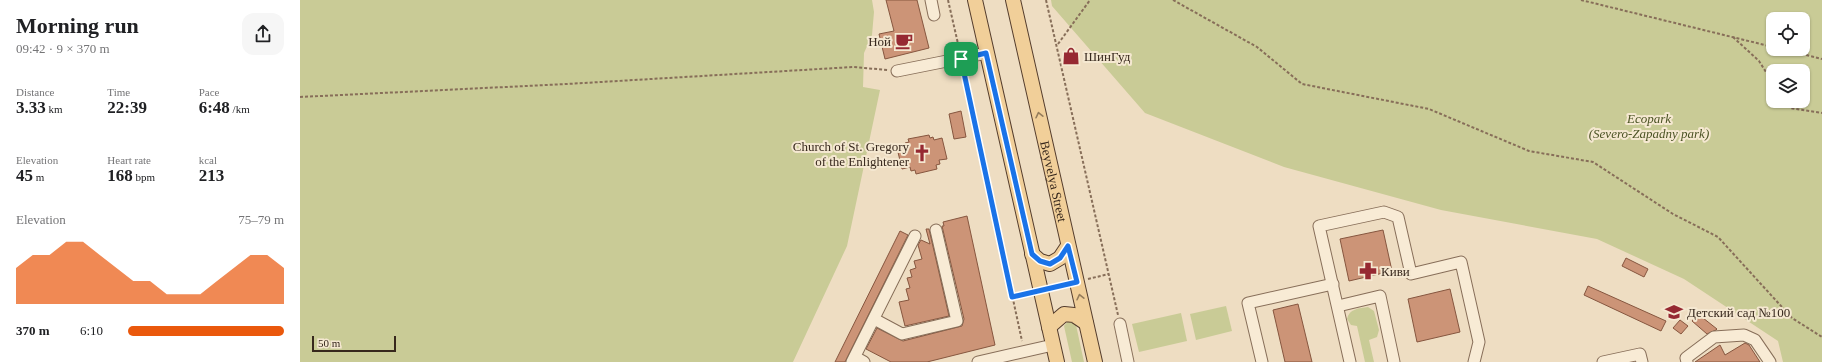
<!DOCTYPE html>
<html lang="en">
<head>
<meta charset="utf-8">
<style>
  body { margin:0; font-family:Georgia,serif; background:#f6f6f6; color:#202124; height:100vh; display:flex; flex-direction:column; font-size:15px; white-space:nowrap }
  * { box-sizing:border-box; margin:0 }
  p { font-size:13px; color:#757577 }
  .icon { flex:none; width:22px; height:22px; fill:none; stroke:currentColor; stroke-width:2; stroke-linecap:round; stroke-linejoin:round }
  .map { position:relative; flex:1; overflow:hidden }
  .drawer { display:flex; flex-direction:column; background:#fff; width:300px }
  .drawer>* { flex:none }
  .controls { position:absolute; left:1466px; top:12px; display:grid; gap:8px }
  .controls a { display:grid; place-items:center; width:44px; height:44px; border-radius:8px; background:#fff; box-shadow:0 1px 3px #0004; font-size:20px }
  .scale { position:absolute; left:12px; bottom:10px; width:84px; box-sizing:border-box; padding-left:4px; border:2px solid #37281d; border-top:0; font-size:11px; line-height:14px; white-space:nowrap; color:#37281d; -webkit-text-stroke:3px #f5e8d1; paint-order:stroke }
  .pin { position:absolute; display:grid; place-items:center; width:34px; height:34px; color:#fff; margin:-17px; border-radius:8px; box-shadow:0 2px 6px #0006 }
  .round { display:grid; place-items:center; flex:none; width:42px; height:42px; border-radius:12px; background:#f6f6f6 }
  .summary { display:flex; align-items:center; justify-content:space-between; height:68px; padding:0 16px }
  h1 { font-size:22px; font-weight:600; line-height:30px }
  .metrics { display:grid; grid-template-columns:repeat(3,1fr); gap:6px; height:68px; padding:4px 16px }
  .metrics div { display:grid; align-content:center }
  .metrics b { font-size:17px; font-weight:600 }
  .metrics small { font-size:11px; font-weight:400 }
  .metrics p { font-size:11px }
  .chart { height:112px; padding:8px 16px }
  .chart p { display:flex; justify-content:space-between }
  .chart svg { width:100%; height:72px; margin-top:4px; fill:#ea580c; opacity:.7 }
  ul { padding:0 16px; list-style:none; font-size:13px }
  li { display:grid; grid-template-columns:64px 48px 1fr; align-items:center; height:30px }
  li i { height:10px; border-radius:5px; background:#ea580c }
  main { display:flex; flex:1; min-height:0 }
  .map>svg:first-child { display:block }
  .green { fill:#c9cb96; fill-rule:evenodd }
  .building { fill:#cc9477; stroke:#86563f }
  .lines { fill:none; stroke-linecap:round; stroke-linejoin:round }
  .minor-casing { stroke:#876e59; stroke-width:13 }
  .major-casing { stroke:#553d2d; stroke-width:16 }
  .path { stroke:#876e59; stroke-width:2; stroke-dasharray:3 2; stroke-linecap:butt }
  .minor { stroke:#f8ebd5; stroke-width:11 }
  .major { stroke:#f1cf99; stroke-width:14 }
  .oneway { stroke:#947c5b }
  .route-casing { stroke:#fff; stroke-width:8 }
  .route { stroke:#1a73e8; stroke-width:5 }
  .labels { text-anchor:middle; stroke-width:4; stroke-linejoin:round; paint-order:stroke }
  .poi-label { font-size:13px; fill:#37281d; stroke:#f5e8d1; text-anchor:start }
  .park-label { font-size:13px; font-style:italic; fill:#4b5324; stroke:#f5e8d1 }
  .street-label { font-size:13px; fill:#37281d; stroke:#f5e8d1 }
</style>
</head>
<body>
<main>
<section class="drawer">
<div class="summary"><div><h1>Morning run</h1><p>09:42 · 9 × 370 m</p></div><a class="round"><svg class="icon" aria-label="share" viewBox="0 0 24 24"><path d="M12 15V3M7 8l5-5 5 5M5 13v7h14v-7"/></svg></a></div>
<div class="metrics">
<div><p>Distance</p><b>3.33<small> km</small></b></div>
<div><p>Time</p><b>22:39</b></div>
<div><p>Pace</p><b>6:48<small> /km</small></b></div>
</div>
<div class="metrics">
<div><p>Elevation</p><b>45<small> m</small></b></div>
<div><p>Heart rate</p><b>168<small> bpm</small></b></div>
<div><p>kcal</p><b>213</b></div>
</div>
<div class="chart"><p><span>Elevation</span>75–79 m</p>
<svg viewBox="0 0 160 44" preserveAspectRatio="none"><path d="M0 44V22L10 14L20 14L30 6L40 6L50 14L60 22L70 30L80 30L90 38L100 38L110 38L120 30L130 22L140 14L150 14L160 22V44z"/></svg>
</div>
<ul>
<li><b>370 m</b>6:10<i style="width:100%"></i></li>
</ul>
</section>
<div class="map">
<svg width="1522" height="362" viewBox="0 0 1522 362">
  <rect width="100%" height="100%" fill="#eeddc2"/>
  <g class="green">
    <polygon points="0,0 572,0 574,12 572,35 564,53 563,87 580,90 547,246 493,362 0,362"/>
    <path d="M751,0H1522V362H1483L1478,341L1384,279L1297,239L1141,210L984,167L845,113L752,6ZM1473,19H1503V49H1473ZM1473,71H1503V101H1473Z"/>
    <polygon points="926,306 932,331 896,340 890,314"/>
    <path d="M1068,307L1074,311L1079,330L1077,337L1069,340L1074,362H1065L1057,326L1051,325L1047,319C1049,309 1059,308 1068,307Z"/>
    <polygon points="881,313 887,341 839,352 832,324"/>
    <polygon points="769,320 773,322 776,325 784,362 772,362 764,326"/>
  </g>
  <g class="building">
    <polygon points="586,0 617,0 629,48 585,59 579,34 594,31"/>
    <polygon points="661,111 666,137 654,139 649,114"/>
    <polygon points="629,135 630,138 633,137 634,140 642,138 647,159 639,160 640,164 636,165 637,169 616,174 615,170 611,171 610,167 602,169 597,148 606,146 605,143 609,142 608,139"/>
    <polygon points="667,216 695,345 627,362 591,362 566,349 577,328 603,341 662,326 664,319 642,226 644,226 643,222"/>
    <polygon points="626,229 629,229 649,316 605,326 599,302 609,300 606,289 610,288 607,278 612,277 610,270 616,268 614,261 622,259 618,245 621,240 630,244"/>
    <polygon points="1083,230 1092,271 1049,281 1040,239"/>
    <polygon points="600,231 608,235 545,362 535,362"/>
    <polygon points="1326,258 1348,269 1344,277 1322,266"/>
    <polygon points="1288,286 1366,321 1361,331 1284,295"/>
    <polygon points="1150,289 1160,332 1117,342 1108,299"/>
    <polygon points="998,304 1012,362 985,362 973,310"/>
    <polygon points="1398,314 1417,329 1416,330 1407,334 1392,321"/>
    <polygon points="1380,320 1388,326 1381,334 1373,328"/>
    <polygon points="1445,343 1449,345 1460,362 1395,362 1420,345 1425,355"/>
  </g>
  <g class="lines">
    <g class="minor-casing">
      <g id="minor">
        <polyline points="631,0 634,15"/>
        <polyline points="597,71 687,53"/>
        <polyline points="1038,306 1080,296 1094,362"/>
        <polyline points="574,319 602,334 657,321 636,230"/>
        <polyline points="820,324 828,362"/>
        <polyline points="555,357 564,362"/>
        <polyline points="552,362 615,236"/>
        <polyline points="678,362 753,345"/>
        <polyline points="962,362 948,303 1033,284"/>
        <polyline points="1050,362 1019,226 1084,212 1098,217 1111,274 1161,262 1179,342 1174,362"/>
        <polyline points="1303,362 1340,354 1342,362"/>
        <polyline points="1387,362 1386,358 1414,337 1444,335 1455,340 1470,362"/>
      </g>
    </g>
    <g class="major-casing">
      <g id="major">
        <polyline points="675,0 757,362"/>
        <path id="s1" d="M713,0L795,362"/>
        <polyline points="732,254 740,261 750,264 760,258 768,246"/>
        <polyline points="749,327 764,314 774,315 786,323"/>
      </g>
    </g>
    <g class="path">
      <polyline points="648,0 659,48"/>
      <polyline points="746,0 818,315"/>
      <polyline points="873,0 957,47 1002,84 1129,109 1229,151 1293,162 1373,214 1418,237 1492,318 1522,337"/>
      <polyline points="1281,0 1473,47"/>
      <polyline points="1433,37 1459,61 1473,83"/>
      <polyline points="758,44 790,0"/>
      <polyline points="1482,49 1522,59"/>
      <polyline points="663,67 722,341"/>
      <polyline points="0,97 267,84 553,67 588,70"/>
      <polyline points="1485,101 1490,108 1522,113"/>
      <polyline points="788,279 809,274"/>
      <polyline points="753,287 766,284"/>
      <polyline points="713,297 729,293"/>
    </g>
    <use href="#minor" class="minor"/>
    <use href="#major" class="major"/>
  </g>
  <defs><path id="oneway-chevron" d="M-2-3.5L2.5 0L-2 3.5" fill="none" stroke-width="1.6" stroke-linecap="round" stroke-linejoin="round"/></defs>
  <g class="oneway">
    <use href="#oneway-chevron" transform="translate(739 115) rotate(-103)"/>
    <use href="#oneway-chevron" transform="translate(780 297) rotate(-103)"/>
  </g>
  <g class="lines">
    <g class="route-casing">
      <polygon id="route" points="686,53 732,254 740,261 750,264 760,258 768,246 777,282 712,297 661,59"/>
    </g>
    <use href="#route" class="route"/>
  </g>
  <defs>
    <g id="cafe-bare" transform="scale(1.38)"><path d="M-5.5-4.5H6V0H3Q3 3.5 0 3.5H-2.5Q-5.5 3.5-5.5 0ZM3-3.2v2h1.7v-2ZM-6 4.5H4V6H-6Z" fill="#962932" stroke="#f5e8d1" stroke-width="2.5" paint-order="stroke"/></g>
    <g id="shop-bare" transform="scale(1.38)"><path d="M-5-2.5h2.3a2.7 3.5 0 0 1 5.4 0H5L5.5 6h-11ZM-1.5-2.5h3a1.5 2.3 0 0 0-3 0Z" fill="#962932" stroke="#f5e8d1" stroke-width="2.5" paint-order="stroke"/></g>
    <g id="church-bare" transform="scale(1.38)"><path d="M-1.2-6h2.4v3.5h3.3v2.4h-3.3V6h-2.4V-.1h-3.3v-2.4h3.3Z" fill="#962932" stroke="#f5e8d1" stroke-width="2.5" paint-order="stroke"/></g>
    <g id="pharmacy-bare" transform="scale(1.38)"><path d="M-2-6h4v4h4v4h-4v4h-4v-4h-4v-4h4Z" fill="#962932" stroke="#f5e8d1" stroke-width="2.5" paint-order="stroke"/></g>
    <g id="school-bare" transform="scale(1.38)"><path d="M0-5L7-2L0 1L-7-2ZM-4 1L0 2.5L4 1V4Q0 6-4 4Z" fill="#962932" stroke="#f5e8d1" stroke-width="2.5" paint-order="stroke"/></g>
  </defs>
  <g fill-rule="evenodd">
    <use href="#cafe-bare" x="604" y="41"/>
    <use href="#shop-bare" x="771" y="56"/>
    <use href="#church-bare" x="622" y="153"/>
    <use href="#pharmacy-bare" x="1068" y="271"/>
    <use href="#school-bare" x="1374" y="312"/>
  </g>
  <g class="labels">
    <g class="poi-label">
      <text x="591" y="46" text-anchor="end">Ной</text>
      <text x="784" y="61">ШинГуд</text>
      <text x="609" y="151" text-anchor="end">Church of St. Gregory<tspan x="609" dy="15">of the Enlightener</tspan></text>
      <text x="1081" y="276">Киви</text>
      <text x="1387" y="317">Детский сад №100</text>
    </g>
    <g class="park-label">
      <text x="1349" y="123">Ecopark<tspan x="1349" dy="15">(Severo-Zapadny park)</tspan></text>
    </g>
    <g class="street-label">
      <text dy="5" stroke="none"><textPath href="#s1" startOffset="186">Beyvelya Street</textPath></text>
    </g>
  </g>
</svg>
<div class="controls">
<a><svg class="icon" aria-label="locate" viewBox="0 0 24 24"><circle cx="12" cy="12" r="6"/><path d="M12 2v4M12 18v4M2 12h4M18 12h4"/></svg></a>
<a><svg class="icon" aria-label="layers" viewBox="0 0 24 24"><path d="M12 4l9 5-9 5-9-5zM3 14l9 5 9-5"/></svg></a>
</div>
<div class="scale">50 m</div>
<div class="pin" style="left:661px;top:59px;background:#1e9e55"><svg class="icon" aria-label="arrive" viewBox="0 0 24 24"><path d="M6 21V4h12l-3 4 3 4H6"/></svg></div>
</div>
</main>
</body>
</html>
